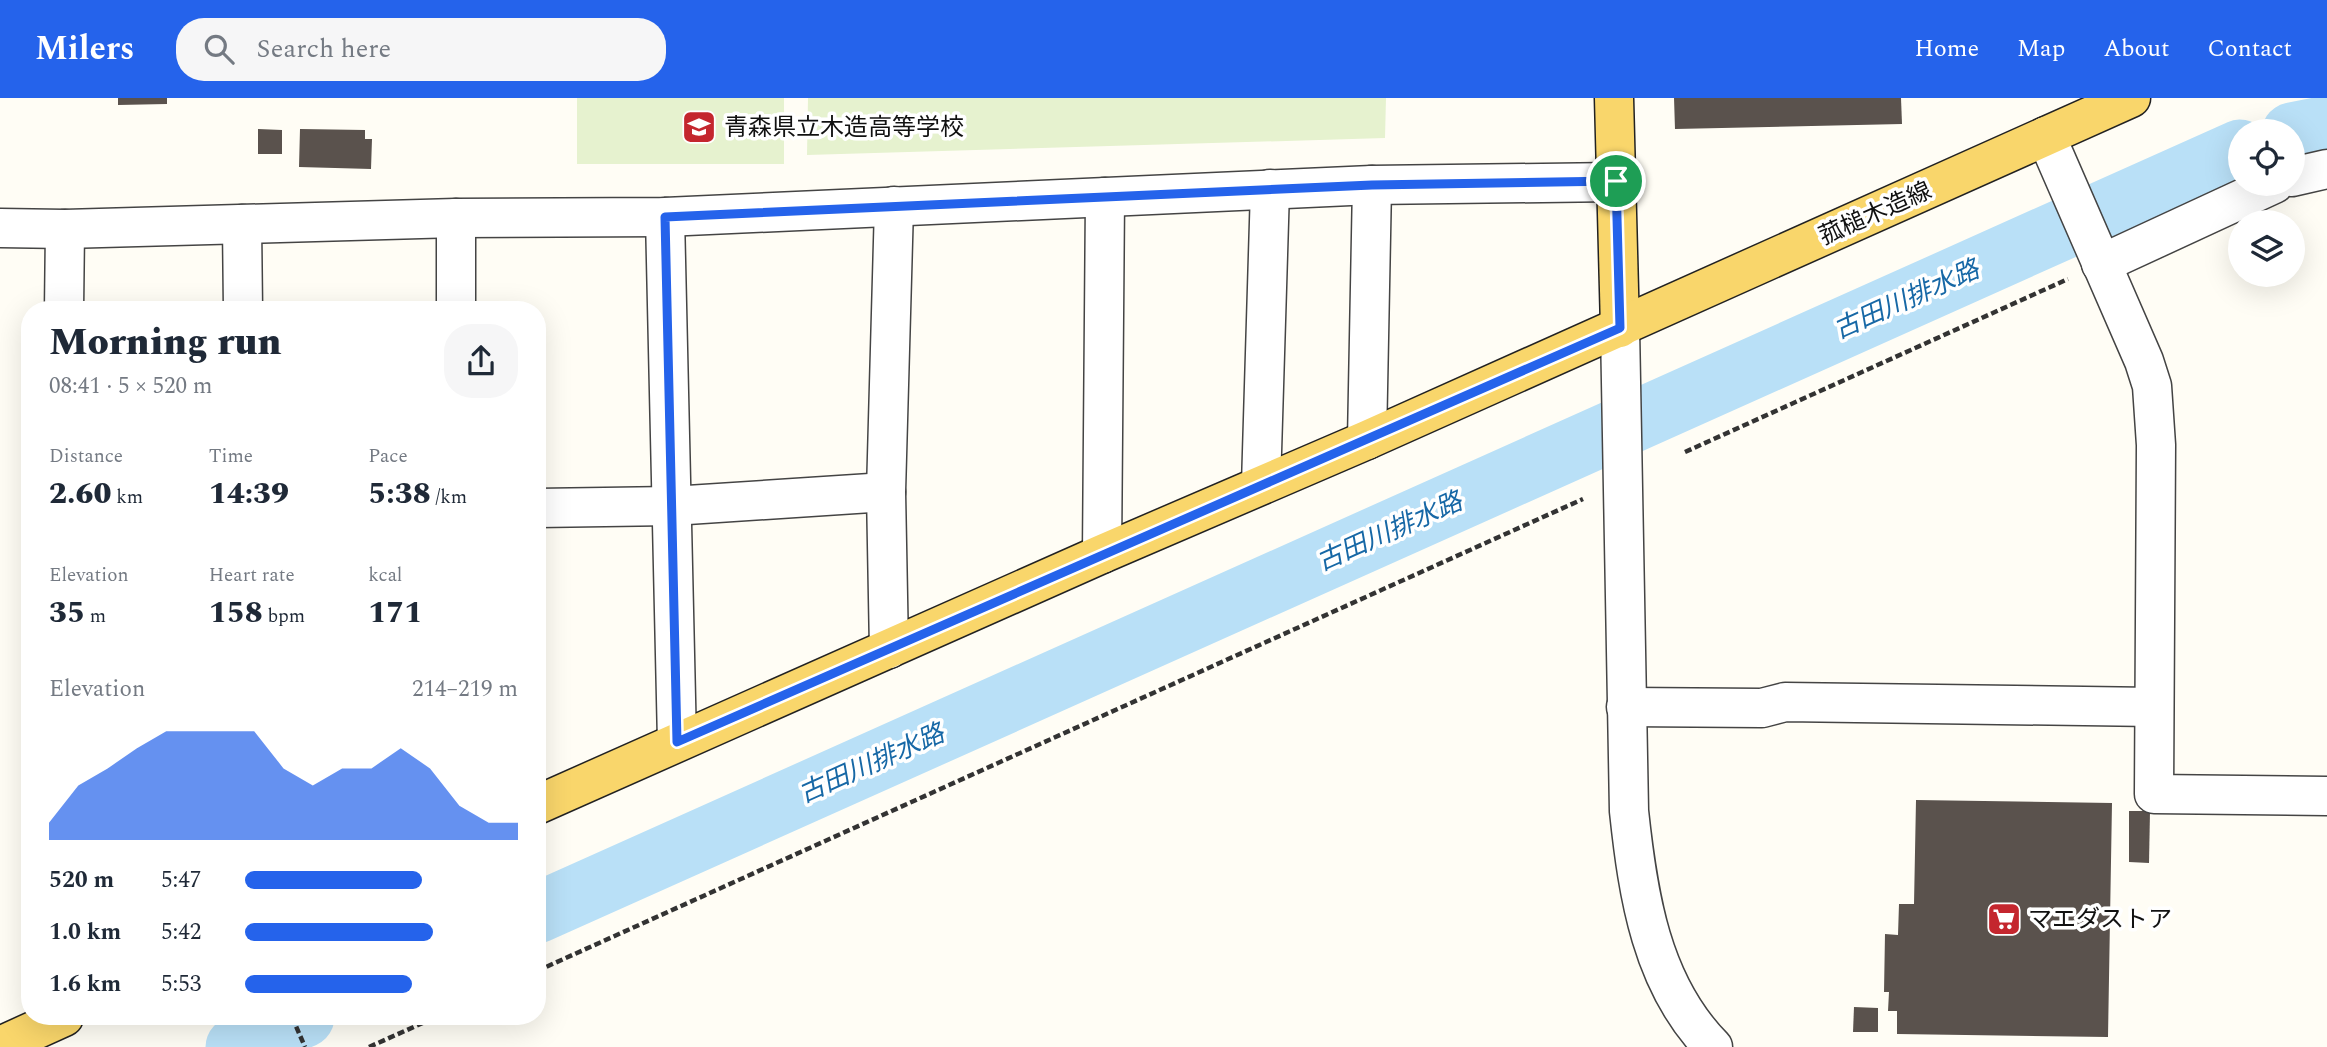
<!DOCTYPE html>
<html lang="en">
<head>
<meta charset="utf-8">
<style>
  body { margin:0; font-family:Spectral,"Noto Sans JP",serif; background:#f6f6f7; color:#1f2937; height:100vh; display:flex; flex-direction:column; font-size:26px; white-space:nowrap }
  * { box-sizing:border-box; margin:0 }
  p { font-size:23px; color:#747a83 }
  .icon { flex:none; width:38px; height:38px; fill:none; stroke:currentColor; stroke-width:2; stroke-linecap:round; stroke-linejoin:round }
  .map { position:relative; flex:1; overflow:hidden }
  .side { position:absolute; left:21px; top:203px; width:525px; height:724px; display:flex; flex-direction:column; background:#fff; border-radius:28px; box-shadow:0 7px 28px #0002 }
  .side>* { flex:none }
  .fabs { position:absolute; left:2228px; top:21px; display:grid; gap:14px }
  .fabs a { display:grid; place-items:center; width:77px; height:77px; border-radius:50%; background:#fff; box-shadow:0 7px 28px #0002; font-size:35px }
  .pin { position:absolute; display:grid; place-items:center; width:60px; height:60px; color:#fff; margin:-30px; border:4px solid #fff; border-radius:50%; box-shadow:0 2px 7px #0007 }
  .round { display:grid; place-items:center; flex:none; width:74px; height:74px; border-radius:28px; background:#f6f6f7 }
  .overview { display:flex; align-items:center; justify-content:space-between; height:119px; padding:0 28px }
  h1 { font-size:38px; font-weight:800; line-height:52px }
  .stats { display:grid; grid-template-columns:repeat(3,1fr); gap:10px; height:119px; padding:7px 28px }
  .stats div { display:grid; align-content:center }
  .stats b { font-size:30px; font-weight:800 }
  .stats small { font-size:19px; font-weight:400 }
  .stats p { font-size:19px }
  .chart { height:196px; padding:14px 28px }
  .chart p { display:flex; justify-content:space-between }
  .chart svg { width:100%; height:126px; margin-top:7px; fill:#2563eb; opacity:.7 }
  ul { padding:0 28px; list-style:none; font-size:23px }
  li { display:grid; grid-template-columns:112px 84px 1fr; align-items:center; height:52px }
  li i { height:18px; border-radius:9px; background:#2563eb }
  header { display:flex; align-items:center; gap:42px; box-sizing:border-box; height:98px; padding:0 35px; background:#2563eb; color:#fff }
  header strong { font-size:33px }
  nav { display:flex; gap:38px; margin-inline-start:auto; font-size:24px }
  .search { width:490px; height:63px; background:#f6f6f7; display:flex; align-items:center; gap:18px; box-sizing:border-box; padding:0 24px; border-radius:28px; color:#747a83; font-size:26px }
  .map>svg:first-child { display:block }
  .pitch { fill:#e6f2cf }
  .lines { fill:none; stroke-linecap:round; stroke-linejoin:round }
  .river { stroke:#b9e0f7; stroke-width:61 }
  .building { fill:#5a524d }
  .minor-casing { stroke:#444; stroke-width:41 }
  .major-casing { stroke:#222; stroke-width:41 }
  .path { stroke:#333; stroke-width:4.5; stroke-dasharray:7 3.5; stroke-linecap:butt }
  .minor { stroke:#fff; stroke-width:38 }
  .major { stroke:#f9d66b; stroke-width:38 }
  .route-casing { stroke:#fff; stroke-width:14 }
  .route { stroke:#2563eb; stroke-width:9 }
  .labels { text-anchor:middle; stroke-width:7; stroke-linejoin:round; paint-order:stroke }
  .poi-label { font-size:24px; fill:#111; stroke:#fff; text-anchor:start }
  .street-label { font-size:24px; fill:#111; stroke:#fff }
  .water-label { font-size:26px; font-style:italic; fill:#1768a6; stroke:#fff }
</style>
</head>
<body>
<header>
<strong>Milers</strong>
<div class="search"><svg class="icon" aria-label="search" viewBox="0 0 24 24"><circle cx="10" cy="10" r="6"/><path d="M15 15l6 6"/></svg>Search here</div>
<nav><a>Home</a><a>Map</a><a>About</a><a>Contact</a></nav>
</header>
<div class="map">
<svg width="2327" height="949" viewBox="0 0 2327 949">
  <rect width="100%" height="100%" fill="#fffdf5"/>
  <g class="pitch">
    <rect x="577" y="0" width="207" height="66"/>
    <polygon points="808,0 1386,0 1385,40 807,57"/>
  </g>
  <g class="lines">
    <g class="river">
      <polyline points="2292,35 2327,28"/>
      <polyline points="537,815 2240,52"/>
      <polyline points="236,949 304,919"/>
    </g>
  </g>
  <g class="building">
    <polygon points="118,0 167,0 167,6 118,7"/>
    <polygon points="1674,0 1901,0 1902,26 1675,31"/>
    <polygon points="258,31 282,32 282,56 258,56"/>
    <polygon points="300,31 365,32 365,41 372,41 371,71 299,69"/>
    <polygon points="1916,702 2112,705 2108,939 1897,936 1897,913 1888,913 1889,894 1884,894 1885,836 1898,837 1899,806 1914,806"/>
    <polygon points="2129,713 2150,713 2149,765 2129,764"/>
    <polygon points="1854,909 1878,910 1878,934 1853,934"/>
  </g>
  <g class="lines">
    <g class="minor-casing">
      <g id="minor">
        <polyline points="2046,38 2144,263 2152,288 2156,347 2154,696 2327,698"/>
        <polyline points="2292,79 2327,71"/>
        <polyline points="665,119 677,644"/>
        <polyline points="456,120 456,212"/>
        <polyline points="242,126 243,212"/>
        <polyline points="0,130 65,131 456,120 665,119 1372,87 1616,84"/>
        <polyline points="2101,166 2274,86"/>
        <polyline points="64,212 65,131"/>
        <path d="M1620,230L1629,713C1638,797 1651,886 1713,949"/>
        <polyline points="1367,342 1372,87"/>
        <polyline points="1261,387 1270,91"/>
        <polyline points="537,410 672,408 886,394"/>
        <polyline points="1102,456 1105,99"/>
        <polyline points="889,551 886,394 894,108"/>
        <polyline points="1626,609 1762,610 1785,604 2154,609"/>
      </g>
    </g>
    <g class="major-casing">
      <g id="major">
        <polyline points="1614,0 1620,230"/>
        <polyline points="537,707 1102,456 1367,342 2131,0"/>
        <polyline points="0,948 64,919"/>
      </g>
    </g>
    <g class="path">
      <polyline points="1685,354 2068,181"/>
      <polyline points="537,873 1583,401"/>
      <polyline points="292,919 305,949"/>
      <polyline points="369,949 436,919"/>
    </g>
    <use href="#minor" class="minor"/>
    <use href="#major" class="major"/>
  </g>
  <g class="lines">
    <g class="route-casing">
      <polygon id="route" points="1616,83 1620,230 677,644 665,119 1372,87"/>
    </g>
    <use href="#route" class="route"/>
  </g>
  <defs>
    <g id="school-square" transform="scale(1.75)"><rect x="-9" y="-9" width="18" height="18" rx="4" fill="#c4262e" stroke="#fff"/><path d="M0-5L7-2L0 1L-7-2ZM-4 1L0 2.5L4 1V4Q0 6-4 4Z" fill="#fff"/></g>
    <g id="supermarket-square" transform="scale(1.75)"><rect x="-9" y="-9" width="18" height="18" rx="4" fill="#c4262e" stroke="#fff"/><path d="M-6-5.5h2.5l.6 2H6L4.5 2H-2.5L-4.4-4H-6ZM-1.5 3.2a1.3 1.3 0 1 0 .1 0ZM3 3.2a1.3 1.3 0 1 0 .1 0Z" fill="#fff"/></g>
  </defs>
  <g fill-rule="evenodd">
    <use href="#school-square" x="699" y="29"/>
    <use href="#supermarket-square" x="2004" y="821"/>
  </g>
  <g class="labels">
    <g class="poi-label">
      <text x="724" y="37">青森県立木造高等学校</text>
      <text x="2028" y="829">マエダストア</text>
    </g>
    <g class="street-label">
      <text transform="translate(1875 115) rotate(-24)" y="8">菰槌木造線</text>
    </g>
    <g class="water-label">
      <text transform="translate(1906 201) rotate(-24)" y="9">古田川排水路</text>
      <text transform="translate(1389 433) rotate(-24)" y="9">古田川排水路</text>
      <text transform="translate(871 665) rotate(-24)" y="9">古田川排水路</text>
    </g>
  </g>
</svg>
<div class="fabs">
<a><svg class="icon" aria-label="locate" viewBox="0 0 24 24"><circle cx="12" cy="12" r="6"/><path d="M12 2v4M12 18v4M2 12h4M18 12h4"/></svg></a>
<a><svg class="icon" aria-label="layers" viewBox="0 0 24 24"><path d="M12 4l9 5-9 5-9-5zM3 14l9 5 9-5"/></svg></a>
</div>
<div class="pin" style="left:1616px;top:83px;background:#1e9e55"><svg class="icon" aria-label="arrive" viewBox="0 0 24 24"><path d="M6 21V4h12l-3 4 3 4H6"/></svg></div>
<section class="side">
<div class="overview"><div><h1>Morning run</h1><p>08:41 · 5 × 520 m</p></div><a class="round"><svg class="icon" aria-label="share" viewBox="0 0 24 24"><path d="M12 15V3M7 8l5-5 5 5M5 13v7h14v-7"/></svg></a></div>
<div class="stats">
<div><p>Distance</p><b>2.60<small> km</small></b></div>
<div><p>Time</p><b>14:39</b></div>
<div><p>Pace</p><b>5:38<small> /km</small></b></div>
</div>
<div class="stats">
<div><p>Elevation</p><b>35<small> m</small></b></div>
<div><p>Heart rate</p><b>158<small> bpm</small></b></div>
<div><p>kcal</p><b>171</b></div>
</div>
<div class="chart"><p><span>Elevation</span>214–219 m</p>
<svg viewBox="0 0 160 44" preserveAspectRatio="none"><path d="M0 44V38L10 25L20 19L30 12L40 6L50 6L60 6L70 6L80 19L90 25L100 19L110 19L120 12L130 19L140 32L150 38L160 38V44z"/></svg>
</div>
<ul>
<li><b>520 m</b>5:47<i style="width:65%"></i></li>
<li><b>1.0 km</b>5:42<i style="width:69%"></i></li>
<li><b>1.6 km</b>5:53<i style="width:61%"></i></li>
</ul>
</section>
</div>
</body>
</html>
